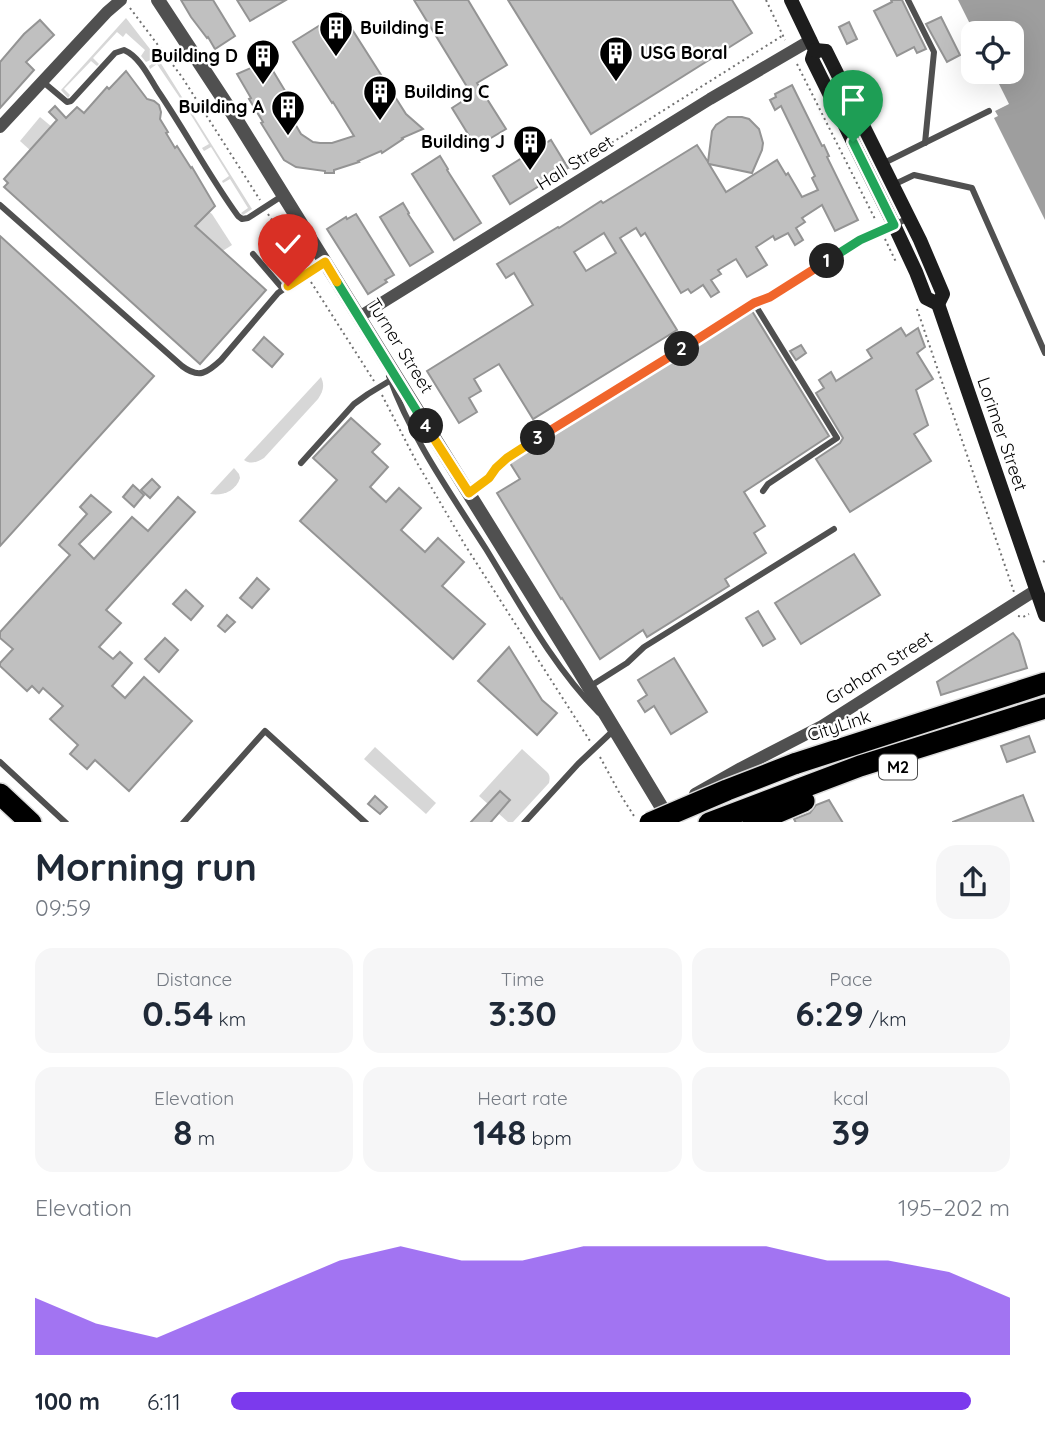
<!DOCTYPE html>
<html lang="en">
<head>
<meta charset="utf-8">
<style>
  body { margin:0; font-family:Quicksand,sans-serif; background:#f6f6f7; color:#1f2937; height:100vh; display:flex; flex-direction:column; font-size:26px; white-space:nowrap }
  * { box-sizing:border-box; margin:0 }
  p { font-size:23px; color:#747a83 }
  .icon { flex:none; width:38px; height:38px; fill:none; stroke:currentColor; stroke-width:2; stroke-linecap:round; stroke-linejoin:round }
  .map { position:relative; height:822px; overflow:hidden }
  .drawer { display:flex; flex-direction:column; background:#fff; flex:1 }
  .drawer>* { flex:none }
  .controls { position:absolute; left:961px; top:21px; display:grid; gap:14px }
  .controls a { display:grid; place-items:center; width:63px; height:63px; border-radius:14px; background:#fff; box-shadow:0 7px 28px #0002; font-size:35px }
  .pin { position:absolute; display:grid; place-items:center; width:60px; height:60px; color:#fff; margin:-72px -30px; border-radius:50% 50% 50% 0; rotate:-45deg; box-shadow:0 0 7px #0007 }
  .pin .icon { rotate:45deg }
  .km { position:absolute; width:35px; height:35px; margin:-18px; border-radius:50%; background:#222; color:#fff; font-size:19px; line-height:35px; text-align:center }
  .round { display:grid; place-items:center; flex:none; width:74px; height:74px; border-radius:21px; background:#f6f6f7 }
  .summary { display:flex; align-items:center; justify-content:space-between; height:119px; padding:0 35px }
  h1 { font-size:38px; font-weight:800; line-height:52px }
  .metrics { display:grid; grid-template-columns:repeat(3,1fr); gap:10px; height:119px; padding:7px 35px }
  .metrics div { display:grid; align-content:center; border-radius:18px; background:#f6f6f7; text-align:center }
  .metrics b { font-size:35px; font-weight:800 }
  .metrics small { font-size:19px; font-weight:400 }
  .metrics p { font-size:19px }
  .chart { height:196px; padding:14px 35px }
  .chart p { display:flex; justify-content:space-between }
  .chart svg { width:100%; height:126px; margin-top:7px; fill:#7c3aed; opacity:.7 }
  ul { padding:0 35px; list-style:none; font-size:23px }
  li { display:grid; grid-template-columns:112px 84px 1fr; align-items:center; height:52px }
  li i { height:18px; border-radius:9px; background:#7c3aed }
  .map>svg:first-child { display:block }
  .green { fill:#d7d7d7 }
  .water { fill:#9e9e9e }
  .building { fill:#c0c0c0; stroke:#949494; stroke-width:2; fill-rule:evenodd }
  .lines { fill:none; stroke-linecap:round; stroke-linejoin:round }
  .motorway-casing { stroke:#dbdbdb; stroke-width:24 }
  .path { stroke:#727272; stroke-width:2; stroke-dasharray:2 3.5; stroke-linecap:butt }
  .service { stroke:#505050; stroke-width:6 }
  .minor { stroke:#505050; stroke-width:12 }
  .tertiary { stroke:#505050; stroke-width:14 }
  .secondary { stroke:#1d1d1d; stroke-width:14 }
  .motorway { stroke:#000; stroke-width:21 }
  .motorway-bridge-casing { stroke:#dbdbdb; stroke-width:24; stroke-linecap:butt }
  .motorway-bridge { stroke:#000; stroke-width:21 }
  .split-1-casing { stroke:#fff; stroke-width:14 }
  .split-2-casing { stroke:#fff; stroke-width:14 }
  .split-3-casing { stroke:#fff; stroke-width:14 }
  .split-4-casing { stroke:#fff; stroke-width:14 }
  .split-5-casing { stroke:#fff; stroke-width:14 }
  .split-6-casing { stroke:#fff; stroke-width:14 }
  .split-1 { stroke:#22a559; stroke-width:9 }
  .split-2 { stroke:#f0652b; stroke-width:9 }
  .split-3 { stroke:#f0652b; stroke-width:9 }
  .split-4 { stroke:#f5b400; stroke-width:9 }
  .split-5 { stroke:#22a559; stroke-width:9 }
  .split-6 { stroke:#f5b400; stroke-width:9 }
  .labels { text-anchor:middle; stroke-width:5; stroke-linejoin:round; paint-order:stroke }
  .shield { fill:#fff; stroke:#4c4c4c; stroke-width:2 }
  .shield-label { font-size:16px; font-weight:bold; fill:#000 }
  .poi-label { font-size:18px; font-weight:bold; fill:#000; stroke:#fff; text-anchor:start }
  .street-label { font-size:18px; fill:#000; stroke:#fff }
</style>
</head>
<body>
<div class="map">
<svg width="1045" height="823" viewBox="0 0 1045 823">
  <rect width="100%" height="100%" fill="#fff"/>
  <g class="green">
    <polygon points="126,18 160,62 252,209 243,215 241,213 248,208 230,179 223,183 222,181 229,176 211,147 204,151 202,148 209,144 186,107 179,111 178,109 184,104 157,64 150,69 149,66 155,62 153,59 146,62 141,56 145,50 126,33 123,37 117,32 93,58 99,64 97,66 91,61 64,89 70,95 68,98 61,90"/>
    <polygon points="40,117 52,127 31,151 20,141"/>
    <polygon points="208,211 212,214 232,245 221,252 194,227"/>
    <path d="M321,377C325,386 323,391 318,399L264,458C257,462 251,465 244,460Z"/>
    <path d="M234,468L239,474L240,478C236,491 223,496 210,494Z"/>
    <polygon points="375,747 436,803 426,814 364,759"/>
    <path d="M522,749L547,772C550,775 550,778 549,783L513,822H508L479,796Z"/>
  </g>
  <polygon class="water" points="958,0 1045,0 1045,220 994,118 998,116 995,111 1009,104 994,74 999,72 1012,72 1012,33 981,33 979,30 974,32"/>
  <g class="building">
    <polygon points="181,0 213,0 235,36 215,49 208,37 207,38 191,17"/>
    <polygon points="237,0 286,0 250,21"/>
    <polygon points="414,0 468,0 507,65 477,83 506,129 476,147 452,108 472,95"/>
    <polygon points="508,0 732,0 752,33 591,134"/>
    <polygon points="891,0 902,0 926,49 917,53 914,47 897,56 874,11 892,2"/>
    <polygon points="341,12 406,114 423,129 402,138 403,139 382,153 381,151 358,161 359,162 334,170 334,173 325,173 325,171 296,167 284,160 261,123 263,122 249,99 251,98 237,74 267,61 287,94 283,96 284,99 281,100 301,134 313,142 320,143 332,143 354,136 333,102 332,103 293,42"/>
    <polygon points="941,17 960,55 947,62 926,24"/>
    <polygon points="40,20 54,35 26,62 34,70 0,108 0,62 24,34"/>
    <polygon points="849,22 857,39 847,44 839,27"/>
    <polygon points="126,71 147,99 154,101 159,105 161,112 160,119 168,132 166,133 175,148 177,146 191,168 192,167 215,206 195,226 266,290 200,364 4,187 8,183 4,179 57,120 49,112 55,106 66,118 77,107 84,113 107,87 109,89"/>
    <path d="M792,85L822,146L824,145L829,156L827,157L858,220L835,231L822,205L802,218L805,222L796,228L803,240L795,245L788,233L775,240L773,236L756,247L767,265L747,277L736,259L718,270L721,274L711,280L719,292L711,297L703,285L691,293L688,289L681,293L645,233L641,236L636,228L620,238L677,330L533,419L499,364L474,379L481,391L469,398L477,412L459,423L427,371L533,305L514,273L506,278L497,264L558,227L559,228L601,201L603,203L697,145L708,162L712,131L716,125L728,117H742L749,119L759,129L763,143L762,150L752,173L709,164L726,192L777,160L786,175L788,173L802,197L818,190L812,178L815,176L781,106L775,110L770,100L776,97L775,94ZM604,233L616,253L586,271L574,252Z"/>
    <polygon points="551,140 568,168 510,204 493,176"/>
    <polygon points="440,156 448,169 447,170 481,223 454,240 412,174"/>
    <polygon points="403,203 409,213 408,214 433,252 410,266 380,217"/>
    <polygon points="356,214 394,275 385,280 387,282 368,294 327,229 346,217 347,219"/>
    <polygon points="0,236 154,376 0,546"/>
    <polygon points="752,311 829,436 744,492 765,526 754,533 766,553 725,579 729,586 647,637 643,630 600,659 562,598 561,599 497,493 520,479 510,463"/>
    <polygon points="901,328 906,336 918,328 925,347 917,353 933,379 916,390 928,425 914,434 931,461 850,512 816,459 840,443 843,438 816,393 824,388 819,380 831,372 836,381 872,358 867,350"/>
    <polygon points="264,337 283,354 272,367 253,350"/>
    <polygon points="801,345 806,353 796,360 790,351"/>
    <polygon points="351,418 380,444 372,452 388,467 370,487 386,502 399,488 421,508 401,530 425,552 438,538 464,562 442,586 485,624 453,659 300,521 337,480 313,458"/>
    <polygon points="152,479 160,487 150,498 141,490"/>
    <polygon points="133,485 144,495 134,507 123,497"/>
    <polygon points="91,495 111,512 79,544 94,559 132,517 148,531 178,497 195,512 106,610 121,623 99,647 113,659 120,652 132,663 112,686 125,698 144,677 192,721 129,791 95,760 87,769 70,754 78,745 50,719 63,706 43,688 39,693 32,686 27,691 0,666 0,663 13,649 0,638 0,632 70,555 59,545 87,514 80,507"/>
    <polygon points="854,554 880,595 801,644 775,603"/>
    <polygon points="257,578 269,589 252,608 240,598"/>
    <polygon points="186,590 203,606 191,620 173,604"/>
    <polygon points="758,611 775,639 763,646 746,618"/>
    <polygon points="227,615 235,622 225,632 218,626"/>
    <polygon points="1013,633 1019,641 1027,668 941,695 937,682"/>
    <polygon points="165,638 178,650 159,672 145,659"/>
    <polygon points="509,647 542,700 557,713 537,735 478,681"/>
    <polygon points="674,658 707,712 671,734 654,706 645,712 638,701 647,695 638,680"/>
    <polygon points="1029,736 1035,752 1007,762 1001,746"/>
    <polygon points="500,791 510,800 490,823 470,823"/>
    <polygon points="1023,795 1034,823 953,823 953,822"/>
    <polygon points="375,796 387,807 380,814 368,804"/>
    <polygon points="829,800 843,823 796,823 794,819 810,813 816,805"/>
  </g>
  <g class="lines">
    <g class="motorway-casing">
      <g id="motorway">
        <polyline points="794,764 1045,683"/>
        <polyline points="0,794 31,823"/>
        <polyline points="709,823 860,766 1045,708"/>
        <polyline points="753,823 804,801"/>
      </g>
    </g>
    <g class="path">
      <polyline points="766,0 785,40"/>
      <polyline points="130,8 182,77 260,200"/>
      <polyline points="797,64 876,221"/>
      <polyline points="570,169 782,36"/>
      <polyline points="268,214 301,265"/>
      <polyline points="885,239 896,262"/>
      <polyline points="311,282 374,381"/>
      <polyline points="917,309 1014,592"/>
      <polyline points="382,395 416,461 465,545 590,741"/>
      <polyline points="1043,561 1045,562"/>
      <polyline points="1018,616 1023,617 1029,614"/>
      <polyline points="600,757 620,794 634,816"/>
    </g>
    <g class="service">
      <polyline points="908,0 934,52 925,143"/>
      <path d="M42,81L67,102L71,101L115,53L124,50C140,57 149,77 158,91C186,132 209,176 238,216L242,219L248,218L282,196"/>
      <polyline points="882,164 989,111"/>
      <polyline points="893,185 914,175 972,188 1045,353"/>
      <path d="M0,205L182,366C199,379 207,373 221,360L278,293L288,286L324,263"/>
      <polyline points="253,254 283,289"/>
      <polyline points="754,303 837,438 768,484 763,491"/>
      <path d="M389,376C411,438 451,494 486,549C521,606 552,665 599,713"/>
      <polyline points="301,463 354,404 368,394 391,380"/>
      <polyline points="469,493 489,478 496,468 507,458 754,303 770,297 860,240 909,218"/>
      <polyline points="589,687 627,663 644,647 834,529"/>
      <polyline points="0,762 66,823"/>
      <polyline points="183,823 265,731 366,823"/>
      <polyline points="524,823 578,764 615,729 614,728"/>
    </g>
    <g class="minor">
      <polyline points="0,127 107,12 121,0"/>
      <polyline points="359,317 710,99 811,40"/>
      <polyline points="695,794 741,768 822,726 1036,590"/>
    </g>
    <polyline class="tertiary" points="158,0 231,111 578,669 670,821"/>
    <g class="secondary">
      <polyline points="791,0 815,50 812,59 894,225 916,272 926,298 938,304 1045,615"/>
      <polyline points="815,50 826,51 920,240 943,294 938,304"/>
    </g>
    <use href="#motorway" class="motorway"/>
    <g class="motorway-bridge-casing">
      <polyline id="motorway-bridge" points="650,823 727,790 794,764"/>
    </g>
    <use href="#motorway-bridge" class="motorway-bridge"/>
  </g>
  <g class="lines">
    <g class="split-1-casing">
      <polyline id="split-1" points="827,261 860,240 894,225 853,142"/>
    </g>
    <g class="split-2-casing">
      <polyline id="split-2" points="682,349 754,303 770,297 827,261"/>
    </g>
    <g class="split-3-casing">
      <polyline id="split-3" points="538,438 682,349"/>
    </g>
    <g class="split-4-casing">
      <polyline id="split-4" points="426,426 469,493 489,478 496,468 507,458 538,438"/>
    </g>
    <g class="split-5-casing">
      <polyline id="split-5" points="337,282 426,426"/>
    </g>
    <g class="split-6-casing">
      <polyline id="split-6" points="288,286 325,262 337,282"/>
    </g>
    <use href="#split-1" class="split-1"/>
    <use href="#split-2" class="split-2"/>
    <use href="#split-3" class="split-3"/>
    <use href="#split-4" class="split-4"/>
    <use href="#split-5" class="split-5"/>
    <use href="#split-6" class="split-6"/>
  </g>
  <defs>
    <g id="building-pin" transform="scale(1.75)"><path d="M0 17L-7.5 6A9.5 9.5 0 1 1 7.5 6Z" fill="#000" stroke="#fff"/><path d="M-4-6H4V6H1V3H-1V6H-4ZM-2.5-4.3h1.7v1.8h-1.7ZM.8-4.3h1.7v1.8H.8ZM-2.5-1h1.7V.8h-1.7ZM.8-1h1.7V.8H.8Z" fill="#fff"/></g>
  </defs>
  <g fill-rule="evenodd">
    <use href="#building-pin" x="336" y="28"/>
    <use href="#building-pin" x="616" y="53"/>
    <use href="#building-pin" x="263" y="56"/>
    <use href="#building-pin" x="380" y="92"/>
    <use href="#building-pin" x="288" y="107"/>
    <use href="#building-pin" x="530" y="142"/>
  </g>
  <g class="labels">
    <rect class="shield" x="879" y="754.5" width="38" height="25" rx="5"/>
    <g class="shield-label">
      <text x="898" y="773">M2</text>
    </g>
    <g class="poi-label">
      <text x="360" y="34">Building E</text>
      <text x="640" y="59">USG Boral</text>
      <text x="238" y="62" text-anchor="end">Building D</text>
      <text x="404" y="98">Building C</text>
      <text x="264" y="113" text-anchor="end">Building A</text>
      <text x="505" y="148" text-anchor="end">Building J</text>
    </g>
    <g class="street-label">
      <text transform="translate(575 163) rotate(-32)" y="6">Hall Street</text>
      <text transform="translate(400 346) rotate(58)" y="6">Turner Street</text>
      <text transform="translate(1002 434) rotate(71)" y="6">Lorimer Street</text>
      <text transform="translate(879 668) rotate(-32)" y="6">Graham Street</text>
      <text transform="translate(839 726) rotate(-18)" y="6">CityLink</text>
    </g>
  </g>
</svg>
<div class="controls">
<a><svg class="icon" aria-label="locate" viewBox="0 0 24 24"><circle cx="12" cy="12" r="6"/><path d="M12 2v4M12 18v4M2 12h4M18 12h4"/></svg></a>
</div>
<div class="pin" style="left:853px;top:142px;background:#1e9e55"><svg class="icon" aria-label="arrive" viewBox="0 0 24 24"><path d="M6 21V4h12l-3 4 3 4H6"/></svg></div>
<div class="pin" style="left:288px;top:286px;background:#d93025"><svg class="icon" aria-label="check" viewBox="0 0 24 24"><path d="M5 12l5 5 9-10"/></svg></div>
<b class="km" style="left:827px;top:261px">1</b>
<b class="km" style="left:682px;top:349px">2</b>
<b class="km" style="left:538px;top:438px">3</b>
<b class="km" style="left:426px;top:426px">4</b>
</div>
<section class="drawer">
<div class="summary"><div><h1>Morning run</h1><p>09:59</p></div><a class="round"><svg class="icon" aria-label="share" viewBox="0 0 24 24"><path d="M12 15V3M7 8l5-5 5 5M5 13v7h14v-7"/></svg></a></div>
<div class="metrics">
<div><p>Distance</p><b>0.54<small> km</small></b></div>
<div><p>Time</p><b>3:30</b></div>
<div><p>Pace</p><b>6:29<small> /km</small></b></div>
</div>
<div class="metrics">
<div><p>Elevation</p><b>8<small> m</small></b></div>
<div><p>Heart rate</p><b>148<small> bpm</small></b></div>
<div><p>kcal</p><b>39</b></div>
</div>
<div class="chart"><p><span>Elevation</span>195–202 m</p>
<svg viewBox="0 0 160 44" preserveAspectRatio="none"><path d="M0 44V24L10 33L20 38L30 29L40 20L50 11L60 6L70 11L80 11L90 6L100 6L110 6L120 6L130 11L140 11L150 15L160 24V44z"/></svg>
</div>
<ul>
<li><b>100 m</b>6:11<i style="width:95%"></i></li>
</ul>
</section>
</body>
</html>
